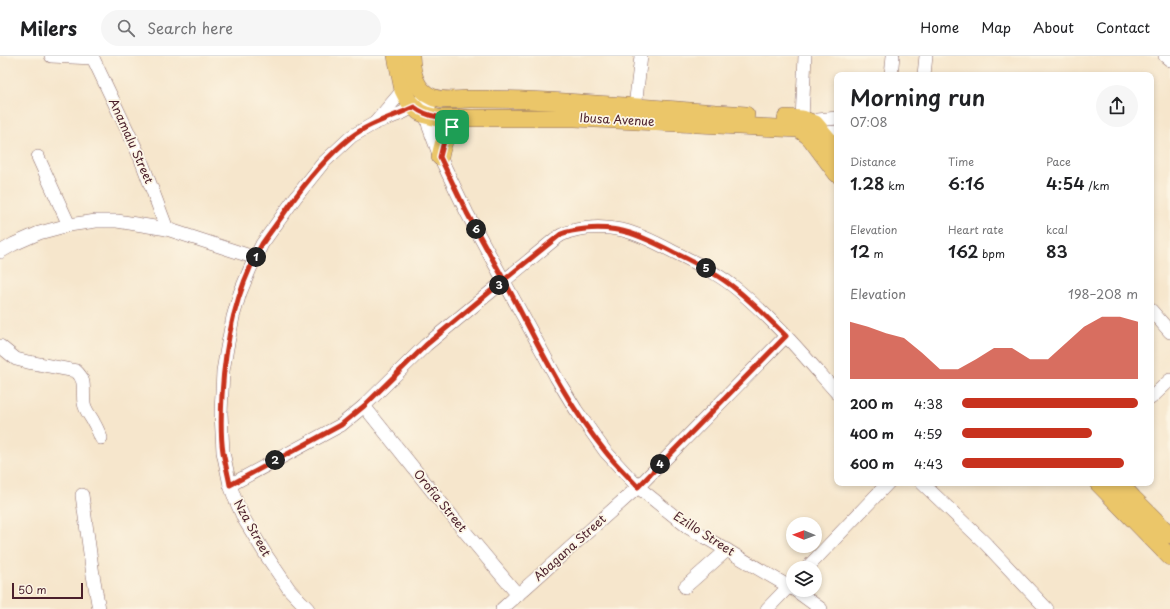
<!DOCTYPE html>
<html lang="en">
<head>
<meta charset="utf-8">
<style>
  body { margin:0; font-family:"Playpen Sans",sans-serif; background:#f6f6f6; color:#202124; height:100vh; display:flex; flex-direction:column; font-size:15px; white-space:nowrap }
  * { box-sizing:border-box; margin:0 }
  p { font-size:13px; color:#757577 }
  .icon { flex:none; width:22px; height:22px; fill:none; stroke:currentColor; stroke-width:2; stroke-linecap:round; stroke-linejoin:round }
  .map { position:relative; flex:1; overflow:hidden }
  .details { position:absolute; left:834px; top:16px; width:320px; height:414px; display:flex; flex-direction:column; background:#fff; border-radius:8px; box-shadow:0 2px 6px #0003 }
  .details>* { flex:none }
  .needle { width:26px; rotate:271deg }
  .buttons { position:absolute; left:786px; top:461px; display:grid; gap:8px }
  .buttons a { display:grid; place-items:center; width:36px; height:36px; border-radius:50%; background:#fff; box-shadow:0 2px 6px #0003; font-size:20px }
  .scale { position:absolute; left:12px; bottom:10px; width:71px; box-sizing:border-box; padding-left:4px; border:2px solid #4a1f2b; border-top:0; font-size:11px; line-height:14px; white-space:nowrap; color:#4a1f2b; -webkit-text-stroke:3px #fcf5e5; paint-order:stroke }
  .pin { position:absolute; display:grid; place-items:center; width:34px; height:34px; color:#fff; margin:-17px; border-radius:8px; box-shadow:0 2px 6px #0006 }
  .km { position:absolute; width:20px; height:20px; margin:-10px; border-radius:50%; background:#222; color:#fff; font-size:11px; line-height:20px; text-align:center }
  .round { display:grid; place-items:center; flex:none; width:42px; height:42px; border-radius:21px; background:#f6f6f6 }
  .summary { display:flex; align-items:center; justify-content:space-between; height:68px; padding:0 16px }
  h1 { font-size:22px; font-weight:600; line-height:30px }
  .metrics { display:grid; grid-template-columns:repeat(3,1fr); gap:6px; height:68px; padding:4px 16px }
  .metrics div { display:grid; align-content:center }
  .metrics b { font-size:17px; font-weight:600 }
  .metrics small { font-size:11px; font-weight:400 }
  .metrics p { font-size:11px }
  .chart { height:112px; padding:8px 16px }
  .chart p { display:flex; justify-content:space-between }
  .chart svg { width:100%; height:72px; margin-top:4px; fill:#c8321e; opacity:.7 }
  ul { padding:0 16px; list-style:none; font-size:13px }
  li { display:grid; grid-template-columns:64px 48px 1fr; align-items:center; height:30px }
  li i { height:10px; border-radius:5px; background:#c8321e }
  header { display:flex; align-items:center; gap:24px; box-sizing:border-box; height:56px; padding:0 20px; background:#fff; border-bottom:1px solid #e0e0e0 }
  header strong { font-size:19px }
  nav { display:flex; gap:22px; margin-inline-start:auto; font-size:14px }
  .search { width:280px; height:36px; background:#f6f6f6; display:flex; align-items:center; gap:10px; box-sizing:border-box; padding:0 14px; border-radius:22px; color:#757577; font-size:15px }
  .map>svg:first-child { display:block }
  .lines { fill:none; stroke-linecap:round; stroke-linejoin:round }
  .minor-casing { stroke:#866563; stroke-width:14 }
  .major-casing { stroke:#866563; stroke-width:18 }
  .minor { stroke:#fff; stroke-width:13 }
  .major { stroke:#ebc669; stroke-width:17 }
  .route-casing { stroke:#fff; stroke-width:8 }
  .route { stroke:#c8321e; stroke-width:5 }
  .labels { text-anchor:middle; stroke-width:3.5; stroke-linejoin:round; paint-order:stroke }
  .street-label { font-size:12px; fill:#4a1f2b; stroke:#fcf5e5 }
</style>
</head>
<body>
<header>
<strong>Milers</strong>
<div class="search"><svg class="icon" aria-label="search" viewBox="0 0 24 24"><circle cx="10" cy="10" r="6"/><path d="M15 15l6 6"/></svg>Search here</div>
<nav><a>Home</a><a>Map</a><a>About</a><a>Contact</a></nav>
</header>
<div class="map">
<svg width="1170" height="553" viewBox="0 0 1170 553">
  <rect width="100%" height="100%" fill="#fcf5e5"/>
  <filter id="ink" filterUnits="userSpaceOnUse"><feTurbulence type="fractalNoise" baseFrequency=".025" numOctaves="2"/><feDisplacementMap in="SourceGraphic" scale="8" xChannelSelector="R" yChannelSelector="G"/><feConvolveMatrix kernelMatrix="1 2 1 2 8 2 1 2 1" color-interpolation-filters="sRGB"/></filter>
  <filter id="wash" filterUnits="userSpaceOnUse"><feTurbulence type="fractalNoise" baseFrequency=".012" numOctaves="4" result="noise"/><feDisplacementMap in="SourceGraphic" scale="16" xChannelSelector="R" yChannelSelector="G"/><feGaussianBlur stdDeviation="0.9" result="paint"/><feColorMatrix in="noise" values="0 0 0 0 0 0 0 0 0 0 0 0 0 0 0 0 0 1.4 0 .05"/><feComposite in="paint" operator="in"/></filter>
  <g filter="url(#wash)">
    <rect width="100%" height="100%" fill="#f6e6cc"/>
  </g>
  <g filter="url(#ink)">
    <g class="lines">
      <g class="minor-casing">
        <g id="minor">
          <polyline points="51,0 93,2"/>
          <polyline points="92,0 140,101 167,173"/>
          <polyline points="1165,0 1170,4"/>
          <polyline points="891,19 893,0"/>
          <polyline points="924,19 926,0"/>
          <polyline points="433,42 426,59 429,71 440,101 467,157 556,321 576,354 605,395 638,431 689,472 793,533"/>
          <polyline points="635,51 641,0"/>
          <path d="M375,67C390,61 408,57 420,45"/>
          <polyline points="799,72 802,63 805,0"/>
          <polyline points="808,72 818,64 837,62"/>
          <polyline points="816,80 823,77 837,76"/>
          <polyline points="38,101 69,169"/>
          <polyline points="0,196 14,188 39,177 69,169 96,165 117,165 167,173 256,202"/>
          <polyline points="1151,254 1170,276"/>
          <path d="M0,290L16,303L28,306L76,315C87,325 82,334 84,347C85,355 91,360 94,367C97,372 99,377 101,382"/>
          <polyline points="1151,342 1170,324"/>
          <polyline points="364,350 456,465 518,539"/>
          <polyline points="922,427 984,486 1047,553"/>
          <path d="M230,429L341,369L364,350L426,289L555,183C572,170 602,170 622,174C639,178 655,186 670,194C694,206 718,217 738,234C775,265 805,301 837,337"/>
          <polyline points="82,439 93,519 99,553"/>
          <polyline points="807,512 888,427"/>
          <polyline points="685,531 727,494"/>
          <polyline points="795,534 821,553"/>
          <polyline points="308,553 289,533 266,499 244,463 235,443 230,429 223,396 221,357 223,315 227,292 233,261 240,237 250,213 262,188 295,142 323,107 352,80 375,67 403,34 409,29"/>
          <polyline points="502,553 638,431 786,280"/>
          <polyline points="767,553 793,526"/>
        </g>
      </g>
      <g class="major-casing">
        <g id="major">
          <polyline points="396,0 403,34 409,46 419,56 426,59 438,62 575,62 799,73 807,79 811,83 837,118"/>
          <path d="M411,0C412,16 415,34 432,41C443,46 459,43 471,43C489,43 507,43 525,44C599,47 673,54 746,59"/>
          <polyline points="786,62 802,63 815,68 837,94"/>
          <path d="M440,101C444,81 447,77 461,62"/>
          <polyline points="1098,427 1170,501"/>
          <polyline points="1119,427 1133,442 1170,479"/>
        </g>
      </g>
      <use href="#minor" class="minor"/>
      <use href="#major" class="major"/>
    </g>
  </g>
  <g class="lines" filter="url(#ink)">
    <g class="route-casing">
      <path id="route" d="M452,71L461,62C444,62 428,62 414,51C393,61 369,67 351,81C326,101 305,127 287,153C279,165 270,176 262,188C236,233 225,287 222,339C221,358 220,377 223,396C225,407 228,418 230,429L341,369L364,350L426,289L504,224C534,280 564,345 605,395C615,408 627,419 638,431L786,280C770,264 754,248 737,234C719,219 698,208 677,198C645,182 622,169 585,173C576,174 569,175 561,178L504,224L467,157L440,101L443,89L446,80L452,71"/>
    </g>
    <use href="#route" class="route"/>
  </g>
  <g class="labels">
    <g class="street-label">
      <text transform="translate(617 64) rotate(3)" y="4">Ibusa Avenue</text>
      <text transform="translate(131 85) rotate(66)" y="4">Anamalu Street</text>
      <text transform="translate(440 445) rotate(51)" y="4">Orofia Street</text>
      <text transform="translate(252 472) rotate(61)" y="4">Nza Street</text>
      <text transform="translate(704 478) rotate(33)" y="4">Ezillo Street</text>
      <text transform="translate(570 492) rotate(-42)" y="4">Abagana Street</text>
    </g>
  </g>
</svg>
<div class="buttons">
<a><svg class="needle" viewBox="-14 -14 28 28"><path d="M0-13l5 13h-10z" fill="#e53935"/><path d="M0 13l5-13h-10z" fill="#757577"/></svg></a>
<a><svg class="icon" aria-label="layers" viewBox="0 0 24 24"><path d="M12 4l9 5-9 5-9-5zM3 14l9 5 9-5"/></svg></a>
</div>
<div class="scale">50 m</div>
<div class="pin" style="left:452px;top:71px;background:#1e9e55"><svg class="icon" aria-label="arrive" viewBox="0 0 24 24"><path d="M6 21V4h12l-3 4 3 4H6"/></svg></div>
<b class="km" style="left:256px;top:201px">1</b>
<b class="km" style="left:275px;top:404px">2</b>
<b class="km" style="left:499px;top:229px">3</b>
<b class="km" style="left:660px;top:408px">4</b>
<b class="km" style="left:706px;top:212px">5</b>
<b class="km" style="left:476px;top:173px">6</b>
<section class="details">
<div class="summary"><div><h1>Morning run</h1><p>07:08</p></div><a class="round"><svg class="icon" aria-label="share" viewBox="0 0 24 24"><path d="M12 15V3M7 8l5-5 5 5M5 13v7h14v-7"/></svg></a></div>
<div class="metrics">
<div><p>Distance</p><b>1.28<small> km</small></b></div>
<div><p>Time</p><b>6:16</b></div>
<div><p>Pace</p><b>4:54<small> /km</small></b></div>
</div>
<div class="metrics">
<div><p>Elevation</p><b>12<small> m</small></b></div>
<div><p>Heart rate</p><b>162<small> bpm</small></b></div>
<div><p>kcal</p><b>83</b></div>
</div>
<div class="chart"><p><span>Elevation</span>198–208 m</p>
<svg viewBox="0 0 160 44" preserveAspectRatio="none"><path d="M0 44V9L10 12L20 16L30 19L40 28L50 38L60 38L70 32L80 25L90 25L100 32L110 32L120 22L130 12L140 6L150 6L160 9V44z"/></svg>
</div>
<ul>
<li><b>200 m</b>4:38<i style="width:100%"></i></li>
<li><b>400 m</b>4:59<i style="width:74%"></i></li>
<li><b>600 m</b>4:43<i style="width:92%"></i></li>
</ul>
</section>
</div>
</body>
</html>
